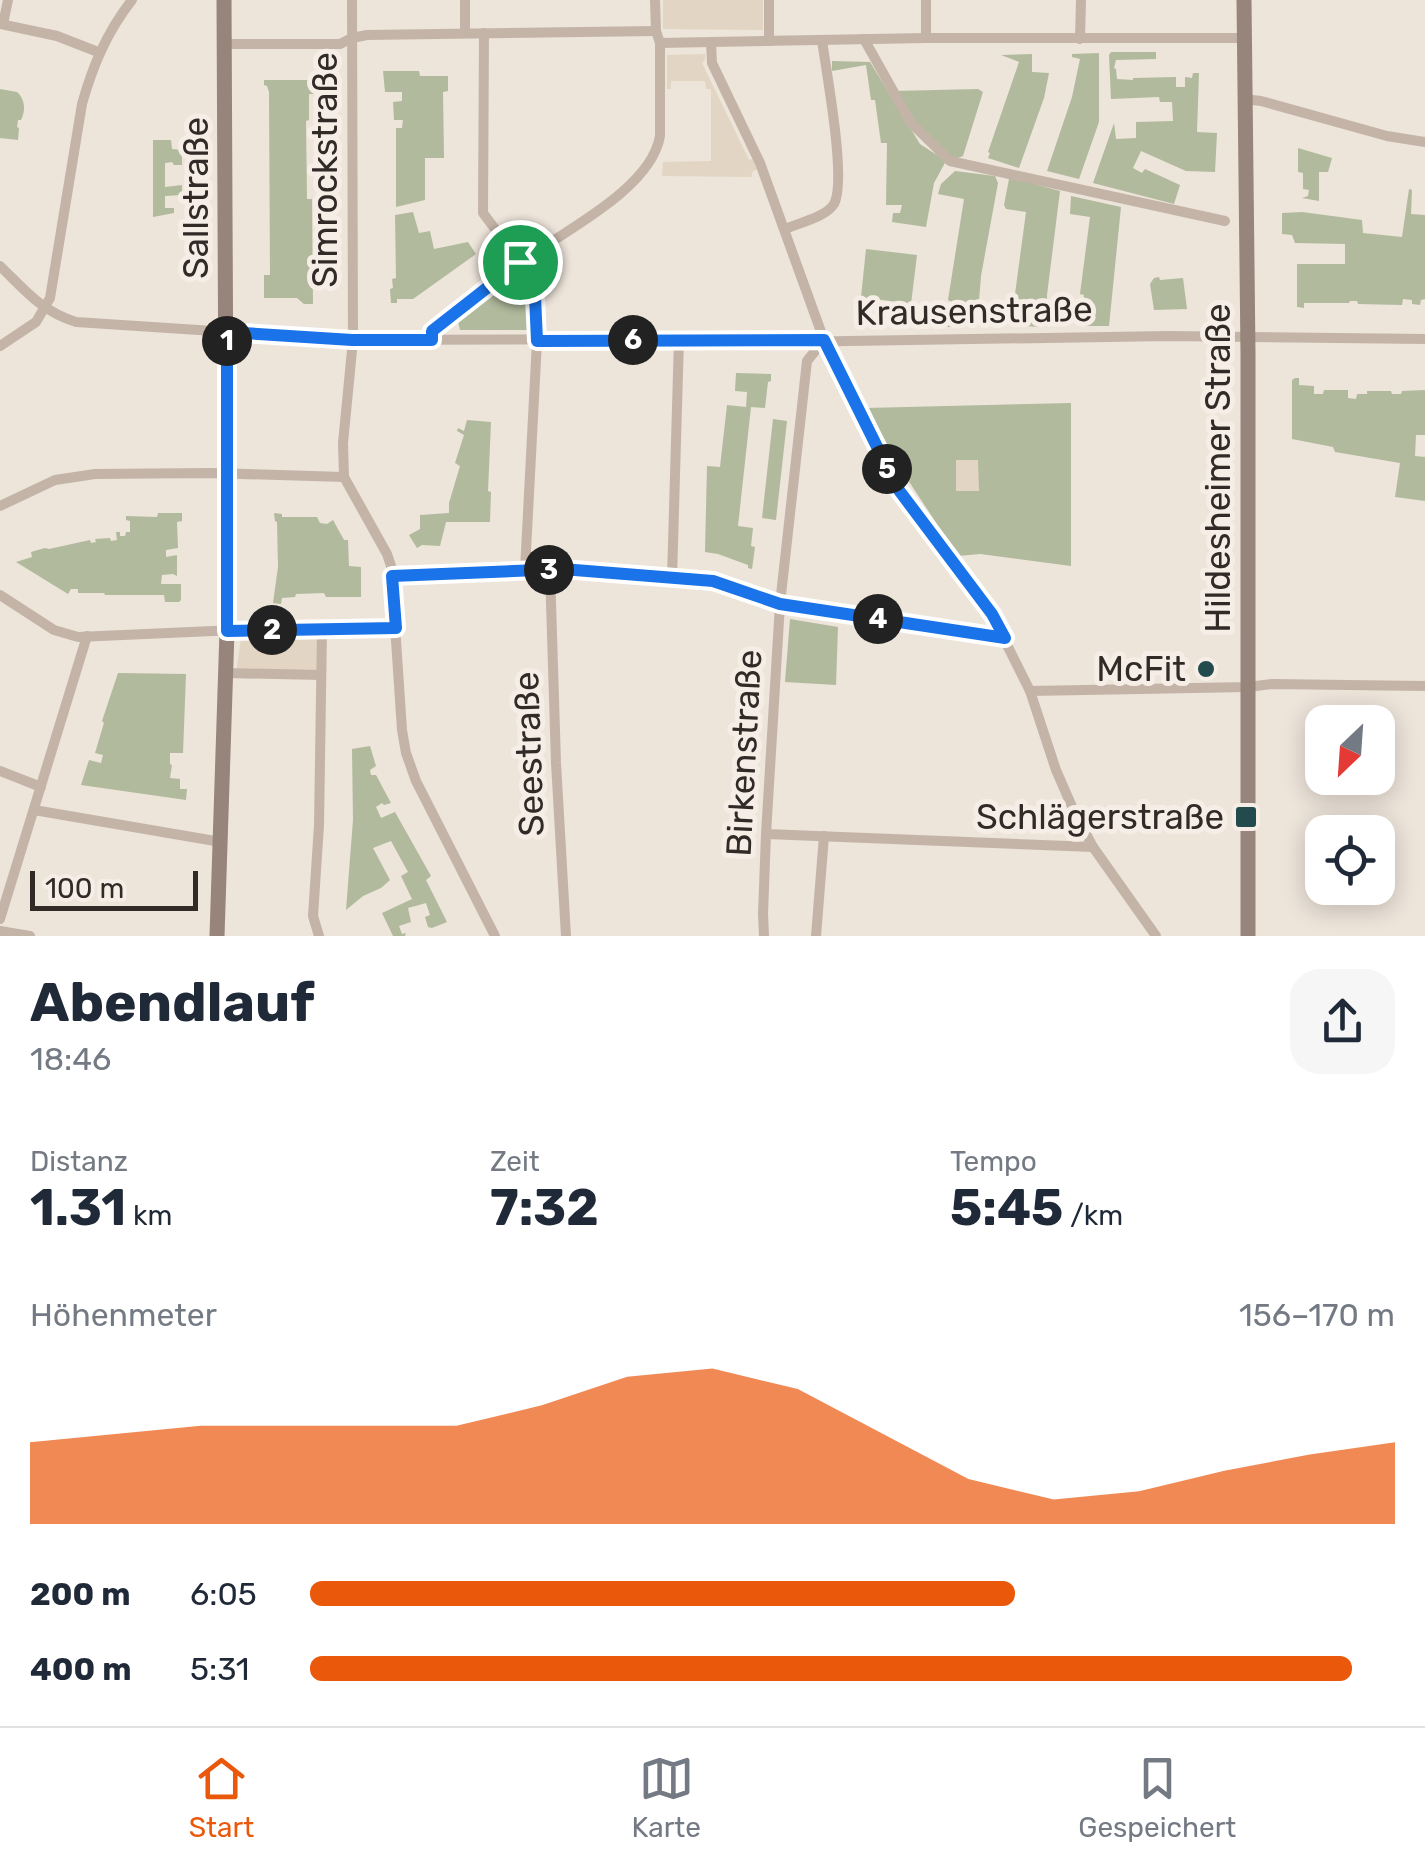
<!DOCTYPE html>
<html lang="de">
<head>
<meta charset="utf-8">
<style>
  body { margin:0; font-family:Rubik,sans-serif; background:#f6f6f7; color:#1f2937; height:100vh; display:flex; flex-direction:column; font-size:38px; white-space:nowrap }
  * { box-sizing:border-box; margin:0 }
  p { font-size:32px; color:#747a83 }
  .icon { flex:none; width:55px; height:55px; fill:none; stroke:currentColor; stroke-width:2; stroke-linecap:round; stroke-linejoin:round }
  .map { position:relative; height:936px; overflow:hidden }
  .details { display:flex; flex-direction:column; background:#fff; flex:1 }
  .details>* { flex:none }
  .needle { width:65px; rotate:205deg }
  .tools { position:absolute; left:1305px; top:705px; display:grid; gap:20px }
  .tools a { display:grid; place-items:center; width:90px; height:90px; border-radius:20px; background:#fff; box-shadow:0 5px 25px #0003; font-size:50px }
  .scale { position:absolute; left:30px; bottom:25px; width:168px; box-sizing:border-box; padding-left:10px; border:5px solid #322a27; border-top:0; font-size:28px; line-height:35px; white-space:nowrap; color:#322a27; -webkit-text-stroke:8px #f6eee6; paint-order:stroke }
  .pin { position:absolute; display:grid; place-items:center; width:85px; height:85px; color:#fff; margin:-42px; border:5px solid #fff; border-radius:50%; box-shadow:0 2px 10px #0007 }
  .km { position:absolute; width:50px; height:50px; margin:-25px; border-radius:50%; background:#222; color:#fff; font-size:28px; line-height:50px; text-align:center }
  .round { display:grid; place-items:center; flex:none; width:105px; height:105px; border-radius:30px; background:#f6f6f7 }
  .summary { display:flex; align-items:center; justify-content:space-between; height:170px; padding:0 30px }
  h1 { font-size:55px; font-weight:700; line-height:75px }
  .stats { display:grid; grid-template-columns:repeat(3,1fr); gap:15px; height:170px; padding:10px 30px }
  .stats div { display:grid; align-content:center }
  .stats b { font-size:50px; font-weight:700 }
  .stats small { font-size:28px; font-weight:400 }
  .stats p { font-size:28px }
  .chart { height:280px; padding:20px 30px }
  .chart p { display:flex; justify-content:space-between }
  .chart svg { width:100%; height:180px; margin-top:10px; fill:#ea580c; opacity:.7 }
  ul { padding:0 30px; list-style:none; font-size:32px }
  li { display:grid; grid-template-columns:160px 120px 1fr; align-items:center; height:75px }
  li i { height:25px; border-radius:12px; background:#ea580c }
  .tab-bar { display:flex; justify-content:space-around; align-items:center; height:140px; border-top:2px solid #e0e1e3; background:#fff; font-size:28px; color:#747a83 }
  .tab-bar a { display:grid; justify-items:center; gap:5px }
  .tab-bar .on { color:#ea580c }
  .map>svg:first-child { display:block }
  .green { fill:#b1ba9d }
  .plaza { fill:#e3d5c3 }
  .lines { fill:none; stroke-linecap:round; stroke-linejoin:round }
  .street { stroke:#c4b4a8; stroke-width:10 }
  .secondary { stroke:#97847a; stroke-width:15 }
  .route-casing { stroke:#fff; stroke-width:20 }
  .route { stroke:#1a73e8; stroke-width:12 }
  .poi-dot { fill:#234b4d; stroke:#f6eee6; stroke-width:4 }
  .labels { text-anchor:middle; stroke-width:10; stroke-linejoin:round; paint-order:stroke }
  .street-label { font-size:35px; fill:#322a27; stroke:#f6eee6 }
  .poi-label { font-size:35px; fill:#322a27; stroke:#f6eee6; text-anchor:end }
</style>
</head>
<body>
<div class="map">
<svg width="1425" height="936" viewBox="0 0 1425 936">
  <rect width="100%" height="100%" fill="#ede4da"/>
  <g class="green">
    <polygon points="1111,52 1156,52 1156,59 1116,60 1114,68 1116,69 1117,79 1133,80 1133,78 1176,77 1176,87 1185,87 1185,77 1192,78 1193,73 1199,73 1197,132 1217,133 1215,172 1186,171 1141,151 1133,168 1142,173 1145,169 1180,185 1174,204 1093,183 1114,123 1116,139 1136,138 1136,122 1173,121 1172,102 1160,102 1159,97 1111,99 1109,55"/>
    <polygon points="1099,53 1099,122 1079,179 1047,171 1072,97 1080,59 1072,57 1072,54"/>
    <polygon points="1032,54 1032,72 1049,73 1044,98 1019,168 988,158 990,153 988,152 1019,62 1001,55"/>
    <polygon points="832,61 870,62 920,144 946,161 934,183 926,227 892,222 893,213 900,213 902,205 886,205 887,143 881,143 875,100 871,100 866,65 832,71"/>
    <polygon points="383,71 419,71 420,76 448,76 448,91 443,92 444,158 425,158 425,200 396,207 396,128 402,128 403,120 394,120 393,102 402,101 402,92 385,92"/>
    <polygon points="264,80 315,80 316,94 309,94 309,120 306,121 307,199 312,199 313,304 304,304 297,298 264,298 264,275 270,275 269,92 267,86 264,85"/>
    <path d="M0,89L17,92C25,99 26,110 21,120H18L17,127L19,128L18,140L0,138Z"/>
    <polygon points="978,89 983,92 963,156 950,161 911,123 894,91"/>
    <polygon points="153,140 171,140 172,149 182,150 182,165 174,165 172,162 165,163 165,187 182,185 182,195 165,196 165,208 174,208 174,213 153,217"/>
    <polygon points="1298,148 1332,158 1328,172 1319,172 1319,201 1302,198 1308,196 1309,190 1303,189 1303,173 1298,172"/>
    <polygon points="955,171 995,176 998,183 981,276 977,325 947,327 951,302 948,300 964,199 938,194 941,184"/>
    <polygon points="1012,178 1060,191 1047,295 1048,327 1014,326 1018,295 1015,294 1026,212 1006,209 1004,205 1009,179"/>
    <polygon points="1409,189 1412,190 1411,214 1425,215 1425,299 1421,300 1420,305 1412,304 1412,300 1403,299 1402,305 1358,304 1357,301 1350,301 1349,303 1304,303 1304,308 1297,307 1297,264 1345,264 1345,244 1295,243 1292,235 1282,234 1282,213 1302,212 1362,220 1363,233 1402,237"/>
    <polygon points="1071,196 1121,207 1109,326 1081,326 1084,295 1080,294 1090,217 1070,214"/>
    <polygon points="413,212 419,233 430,231 434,249 468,242 476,254 413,299 397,299 397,303 391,303 390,289 393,288 392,279 396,278 395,215"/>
    <polygon points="866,249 917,255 911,304 861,297"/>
    <polygon points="518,268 532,297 533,330 460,330 457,317"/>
    <polygon points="1159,277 1160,280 1183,278 1187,309 1154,310 1150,284 1154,278"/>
    <polygon points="736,373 771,374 771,381 768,382 765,408 751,407 738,526 753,528 751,546 755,547 752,569 748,568 748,565 718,554 705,552 707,466 720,467 727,405 746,407 747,392 735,391"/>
    <polygon points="1295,378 1299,378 1299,385 1314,386 1314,394 1323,394 1324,390 1348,390 1348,398 1356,399 1357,394 1367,394 1367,391 1391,391 1392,394 1401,394 1402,391 1425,390 1425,435 1416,435 1415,456 1425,457 1425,501 1395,497 1400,463 1335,452 1333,447 1292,439 1292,380"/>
    <polygon points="1071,403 1071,566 980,554 958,556 908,480 866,408"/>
    <polygon points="773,419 787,421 776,520 762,518"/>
    <polygon points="467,420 491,422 488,491 491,492 490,522 446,522 440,546 422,545 417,548 409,535 420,529 420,515 449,513 449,503 460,466 455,463 464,435 457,431 458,428 464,431"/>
    <polygon points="158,513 182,513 182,521 177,522 178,548 166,550 166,557 177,555 177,576 173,574 162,575 161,584 181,584 181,600 179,602 165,602 164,595 105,595 104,593 78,593 78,589 71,589 68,594 16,562 32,557 31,552 45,548 49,549 90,540 91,543 96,542 95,539 110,538 111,541 117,540 116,532 120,532 120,536 125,536 126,532 130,532 130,521 126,520 126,516 157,517"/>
    <polygon points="274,513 282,514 282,517 317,517 320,523 327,524 333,520 344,540 348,540 349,566 361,567 361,597 326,597 324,593 296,594 295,597 282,598 281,604 273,603 278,567 277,522 275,521"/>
    <polygon points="790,619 838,627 836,685 785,682"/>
    <polygon points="118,673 186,674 183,753 170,753 170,764 172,765 170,778 180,779 180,789 187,789 186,800 81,785 89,760 101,763 103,755 95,753 104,723 102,721"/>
    <polygon points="370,746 376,766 370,770 371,775 376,775 391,803 384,805 382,803 376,807 381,818 395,812 431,876 426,880 447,922 432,928 428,927 425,917 430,915 426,903 408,908 411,922 399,926 402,934 406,933 405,936 393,936 382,913 412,899 401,876 408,872 391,841 373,848 390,880 381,888 363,896 346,910 353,820 352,749"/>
  </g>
  <g class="plaza">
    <polygon points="663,0 763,0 763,30 663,29"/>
    <polygon points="705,54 705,60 702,63 749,160 753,159 758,169 753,171 751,177 662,176 663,162 711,161 711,89 706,89 705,81 671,81 671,89 667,89 667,55"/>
    <polygon points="956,460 978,460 979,491 956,491"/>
    <polygon points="322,630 321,675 236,673 242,631"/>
  </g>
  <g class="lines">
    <g class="street">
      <polyline points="352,0 353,340 343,443 344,477 387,554 391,566 402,730 406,753 416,781 495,936"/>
      <polyline points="465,0 465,33"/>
      <polyline points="769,0 769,41"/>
      <polyline points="0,24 57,36 98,52"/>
      <polyline points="3,24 8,0"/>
      <polyline points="484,33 483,213 520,262 535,296 537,341 525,570"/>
      <polyline points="926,38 926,0"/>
      <polyline points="864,39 911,123 950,161 1225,221"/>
      <polyline points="1080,39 1081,0"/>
      <polyline points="711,42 712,63 760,163 824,340 897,489 992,615 1030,691 1056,770 1073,809 1093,847 1156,936"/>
      <polyline points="660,43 926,38 1244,38"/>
      <polyline points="226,44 340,44 352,38 367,35 656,31"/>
      <polyline points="1244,99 1261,101 1387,136 1425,142"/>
      <path d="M785,229C799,223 826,217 834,204C847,180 826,71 822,40"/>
      <path d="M0,266C25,290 42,312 76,322L353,340L689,339L787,342L1168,336L1425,339"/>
      <path d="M432,340L431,331C460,309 489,286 518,264C560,233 651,190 660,136V43L656,31L655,0"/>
      <path d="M0,346L36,322L50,298L82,104C93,65 107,32 132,0"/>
      <polyline points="0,506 55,480 95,474 210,473 344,477"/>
      <polyline points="550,570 556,763 566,936"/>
      <polyline points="392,575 562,569 713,581 780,604 1005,638"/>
      <polyline points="672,578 679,339"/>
      <polyline points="0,595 54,630 78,637 213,631 396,628"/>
      <polyline points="226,673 321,675"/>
      <polyline points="1030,691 1248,687 1272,684 1425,686"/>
      <polyline points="0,771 41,787"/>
      <polyline points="34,810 221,842"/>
      <polyline points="766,834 1093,847"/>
      <polyline points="0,919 87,636"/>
      <polyline points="0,931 30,936"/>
      <polyline points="319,936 313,916 319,825 322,630"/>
      <polyline points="764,936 763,914 766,834 780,604 807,361 824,340"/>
      <polyline points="816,936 824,836"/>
    </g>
    <g class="secondary">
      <polyline points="1244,0 1248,354 1248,936"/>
      <polyline points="217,936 227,631 224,0"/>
    </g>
  </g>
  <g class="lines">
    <g class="route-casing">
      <polygon id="route" points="520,262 535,296 537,341 824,340 898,489 992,614 1005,638 780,604 713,581 562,569 392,576 396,628 227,631 227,332 352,340 432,340 432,331"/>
    </g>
    <use href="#route" class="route"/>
  </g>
  <g class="poi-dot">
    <circle cx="1206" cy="669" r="10"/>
    <rect x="1234" y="805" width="24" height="24" rx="5"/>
  </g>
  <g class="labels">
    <g class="street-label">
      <text transform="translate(325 170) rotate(-90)" y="12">Simrockstraße</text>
      <text transform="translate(196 198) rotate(-90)" y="12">Sallstraße</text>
      <text transform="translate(974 311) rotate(-1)" y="12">Krausenstraße</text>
      <text transform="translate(1218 468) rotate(-90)" y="12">Hildesheimer Straße</text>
      <text transform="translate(744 753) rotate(-87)" y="12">Birkenstraße</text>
      <text transform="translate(529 754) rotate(-92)" y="12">Seestraße</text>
    </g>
    <g class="poi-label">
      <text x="1186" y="681">McFit</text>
      <text x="1224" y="829">Schlägerstraße</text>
    </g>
  </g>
</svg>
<div class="tools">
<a><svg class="needle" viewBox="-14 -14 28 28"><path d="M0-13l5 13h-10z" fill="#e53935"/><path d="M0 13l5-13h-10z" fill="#747a83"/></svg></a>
<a><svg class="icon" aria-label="locate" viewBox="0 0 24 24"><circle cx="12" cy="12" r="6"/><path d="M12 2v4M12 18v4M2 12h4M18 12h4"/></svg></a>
</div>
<div class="scale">100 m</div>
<div class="pin" style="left:520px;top:262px;background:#1e9e55"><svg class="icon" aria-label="arrive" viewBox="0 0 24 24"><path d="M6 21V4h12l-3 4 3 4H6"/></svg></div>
<b class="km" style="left:227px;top:341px">1</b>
<b class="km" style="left:272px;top:630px">2</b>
<b class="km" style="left:549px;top:570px">3</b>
<b class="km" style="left:878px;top:619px">4</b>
<b class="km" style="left:887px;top:469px">5</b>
<b class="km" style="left:633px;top:340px">6</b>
</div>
<section class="details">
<div class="summary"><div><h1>Abendlauf</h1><p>18:46</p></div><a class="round"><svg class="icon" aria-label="share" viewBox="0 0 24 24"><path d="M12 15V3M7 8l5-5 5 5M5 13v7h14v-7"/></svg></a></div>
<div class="stats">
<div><p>Distanz</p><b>1.31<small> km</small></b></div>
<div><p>Zeit</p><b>7:32</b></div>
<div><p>Tempo</p><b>5:45<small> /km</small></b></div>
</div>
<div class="chart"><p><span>Höhenmeter</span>156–170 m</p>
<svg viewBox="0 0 160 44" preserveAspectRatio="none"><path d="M0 44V24L10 22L20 20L30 20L40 20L50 20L60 15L70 8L80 6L90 11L100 22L110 33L120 38L130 36L140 31L150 27L160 24V44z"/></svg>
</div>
<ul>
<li><b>200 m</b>6:05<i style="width:65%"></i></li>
<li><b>400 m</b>5:31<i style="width:96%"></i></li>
</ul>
</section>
<nav class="tab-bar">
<a class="on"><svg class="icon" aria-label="home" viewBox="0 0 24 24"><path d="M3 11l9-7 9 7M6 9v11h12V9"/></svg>Start</a>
<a><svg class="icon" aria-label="map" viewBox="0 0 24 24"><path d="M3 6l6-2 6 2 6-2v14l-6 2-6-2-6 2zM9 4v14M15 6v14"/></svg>Karte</a>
<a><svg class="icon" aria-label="saved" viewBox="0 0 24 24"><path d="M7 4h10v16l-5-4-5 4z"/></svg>Gespeichert</a>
</nav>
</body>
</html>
